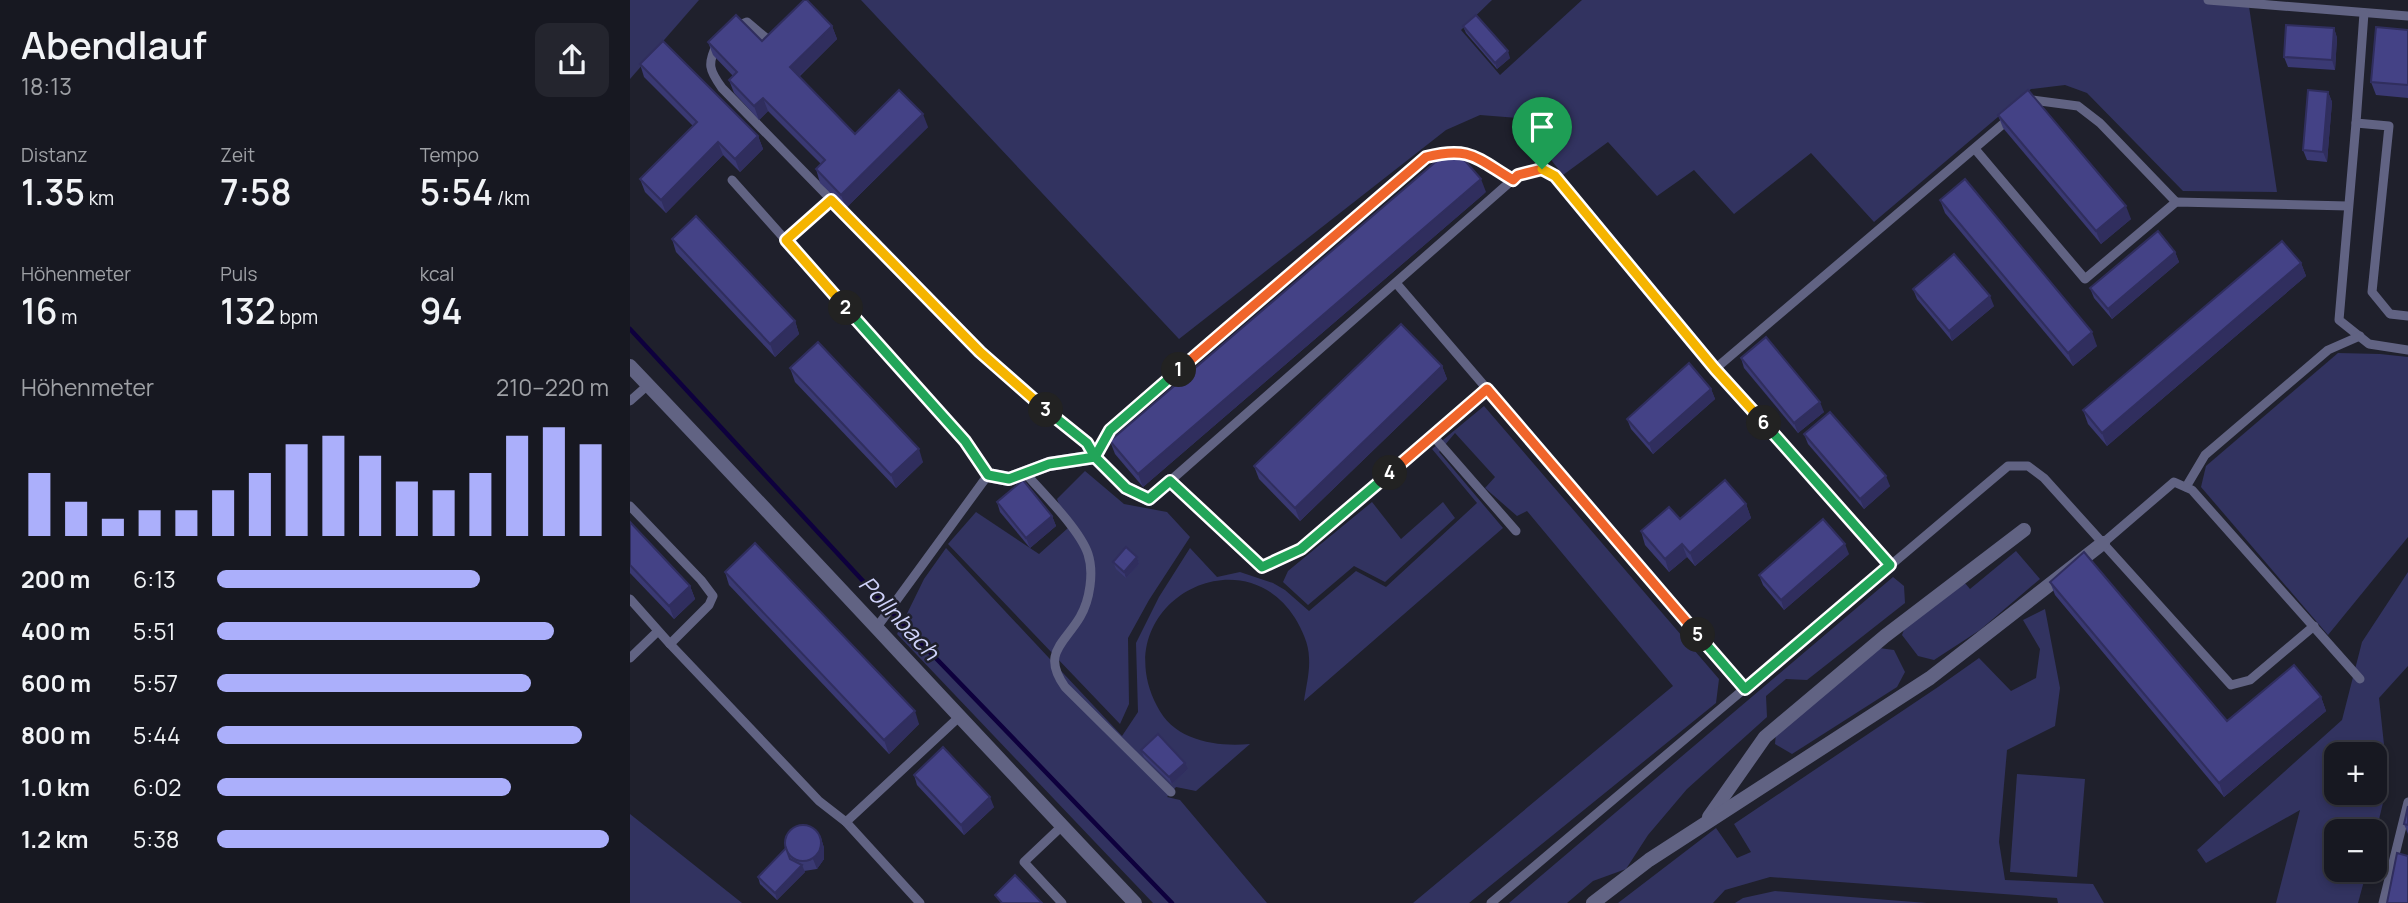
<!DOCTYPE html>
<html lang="de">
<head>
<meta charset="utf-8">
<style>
  body { margin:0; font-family:Manrope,sans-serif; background:#24252e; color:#f1f3f6; height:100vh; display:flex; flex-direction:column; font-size:26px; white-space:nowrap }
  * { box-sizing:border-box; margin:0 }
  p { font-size:23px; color:#9ea0a5 }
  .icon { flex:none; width:38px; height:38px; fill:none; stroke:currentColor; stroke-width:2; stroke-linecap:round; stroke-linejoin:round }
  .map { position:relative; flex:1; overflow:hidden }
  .details { display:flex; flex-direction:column; background:#171821; width:630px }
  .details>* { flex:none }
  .controls { position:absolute; left:1694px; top:742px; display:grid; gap:14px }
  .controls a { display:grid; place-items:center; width:63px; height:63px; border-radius:14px; background:#171821; box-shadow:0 4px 10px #0003,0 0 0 2px #36373f; font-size:35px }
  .pin { position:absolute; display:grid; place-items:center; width:60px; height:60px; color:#fff; margin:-72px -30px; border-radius:50% 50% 50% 0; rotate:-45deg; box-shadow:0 0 7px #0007 }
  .pin .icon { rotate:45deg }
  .km { position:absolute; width:35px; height:35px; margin:-18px; border-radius:50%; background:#222; color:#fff; font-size:19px; line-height:35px; text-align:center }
  .round { display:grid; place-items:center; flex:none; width:74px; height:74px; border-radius:14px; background:#24252e }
  .head { display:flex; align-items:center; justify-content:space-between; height:119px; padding:0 21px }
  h1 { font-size:38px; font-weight:600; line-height:52px }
  .stats { display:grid; grid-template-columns:repeat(3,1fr); gap:10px; height:119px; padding:7px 21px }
  .stats div { display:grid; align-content:center }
  .stats b { font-size:35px; font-weight:600 }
  .stats small { font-size:19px; font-weight:400 }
  .stats p { font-size:19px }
  .chart { height:196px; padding:14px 21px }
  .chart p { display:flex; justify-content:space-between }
  .chart svg { width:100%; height:126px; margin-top:7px; stroke:#abaffb; stroke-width:6 }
  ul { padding:0 21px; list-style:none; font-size:23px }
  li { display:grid; grid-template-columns:112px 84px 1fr; align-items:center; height:52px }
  li i { height:18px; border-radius:9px; background:#abaffb }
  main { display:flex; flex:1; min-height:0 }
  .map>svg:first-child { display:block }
  .green { fill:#323360; fill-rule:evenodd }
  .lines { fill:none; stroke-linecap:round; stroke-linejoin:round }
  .stream { stroke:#0e003d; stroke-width:4.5 }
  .service { stroke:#616383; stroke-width:9 }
  .minor { stroke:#616383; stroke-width:14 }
  .wall { fill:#3a3973 }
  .shaded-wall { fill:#302e5e }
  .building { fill:#444286; stroke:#302e5e; stroke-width:2 }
  .split-1-casing { stroke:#fff; stroke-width:14 }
  .split-2-casing { stroke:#fff; stroke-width:14 }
  .split-3-casing { stroke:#fff; stroke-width:14 }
  .split-4-casing { stroke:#fff; stroke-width:14 }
  .split-5-casing { stroke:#fff; stroke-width:14 }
  .split-6-casing { stroke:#fff; stroke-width:14 }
  .split-7-casing { stroke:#fff; stroke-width:14 }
  .split-1 { stroke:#f0652b; stroke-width:9 }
  .split-2 { stroke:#22a559; stroke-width:9 }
  .split-3 { stroke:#f5b400; stroke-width:9 }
  .split-4 { stroke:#22a559; stroke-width:9 }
  .split-5 { stroke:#f0652b; stroke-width:9 }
  .split-6 { stroke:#22a559; stroke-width:9 }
  .split-7 { stroke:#f5b400; stroke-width:9 }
  .labels { text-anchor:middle; stroke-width:5; stroke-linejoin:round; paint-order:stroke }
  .water-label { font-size:23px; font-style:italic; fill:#cfd2fa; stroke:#1f202c }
</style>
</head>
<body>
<main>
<section class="details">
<div class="head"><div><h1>Abendlauf</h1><p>18:13</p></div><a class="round"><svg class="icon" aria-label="share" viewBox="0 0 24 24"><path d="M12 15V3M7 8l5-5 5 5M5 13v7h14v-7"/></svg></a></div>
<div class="stats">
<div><p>Distanz</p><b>1.35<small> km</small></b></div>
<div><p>Zeit</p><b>7:58</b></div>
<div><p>Tempo</p><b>5:54<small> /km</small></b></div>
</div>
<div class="stats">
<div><p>Höhenmeter</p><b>16<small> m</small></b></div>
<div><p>Puls</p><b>132<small> bpm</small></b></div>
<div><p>kcal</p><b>94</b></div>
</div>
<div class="chart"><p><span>Höhenmeter</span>210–220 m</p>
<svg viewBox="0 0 160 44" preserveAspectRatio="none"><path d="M5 44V22M15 44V32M25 44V38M35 44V35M45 44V35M55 44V28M65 44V22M75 44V12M85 44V9M95 44V16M105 44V25M115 44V28M125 44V22M135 44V9M145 44V6M155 44V12"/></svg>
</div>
<ul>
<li><b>200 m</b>6:13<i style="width:67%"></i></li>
<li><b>400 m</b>5:51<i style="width:86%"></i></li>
<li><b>600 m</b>5:57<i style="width:80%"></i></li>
<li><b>800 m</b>5:44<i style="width:93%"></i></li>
<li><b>1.0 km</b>6:02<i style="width:75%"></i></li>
<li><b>1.2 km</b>5:38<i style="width:100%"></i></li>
</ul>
</section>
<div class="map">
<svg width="1778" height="903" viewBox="0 0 1778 903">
  <rect width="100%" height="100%" fill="#1f202c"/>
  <g class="green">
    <polygon points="0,0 69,0 0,79"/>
    <polygon points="231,0 862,0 831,30 870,75 952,0 1618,0 1647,192 1553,191 1457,93 1435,85 1401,89 1244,222 1181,153 1104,214 1064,170 1027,196 978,142 933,175 888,118 850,115 816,130 549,339"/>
    <polygon points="1708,353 1750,354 1778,357 1778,537 1698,635 1571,487 1576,466"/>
    <path d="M854,406L1089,679L1086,703L839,903H783L1043,686L897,511L887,516L855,488L865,477L825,433L809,452L873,528L674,701C676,687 680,672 679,658C679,644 672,630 665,618C610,531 475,606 527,706C544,741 586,747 620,744L566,791L546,787L537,797L550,800L637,903H523L267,634L294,579L316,548L492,736L508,712L506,643L529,597L560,548L587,577L610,572L643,583L655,590L679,611L726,571L756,587L847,503L802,449Z"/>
    <polygon points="455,471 494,504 537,512 560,537 519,600 498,638 499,704 490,724 318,544 346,512 409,554 438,528 427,499"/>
    <polygon points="742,502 771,539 813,502 825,518 755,582 724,566 678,605 653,582 658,571"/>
    <polygon points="1386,551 1410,579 1350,630 1304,660 1288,656 1272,635 1275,627 1334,582 1340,589"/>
    <path d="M1778,572V666L1749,698L1758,782L1745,836V831H1706V870H1737L1728,903H1646L1670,810L1576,863L1567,850L1712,720L1732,642ZM1706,754H1745V793H1706Z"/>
    <polygon points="1263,577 1274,586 1275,603 1177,680 1156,679 1136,696 1137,717 1057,789 1018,835 996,869 963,881 937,903 879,903"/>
    <polygon points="1415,609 1430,688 1425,726 1377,750 1369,842 1375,880 1463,884 1474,903 1428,903 1427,898 1140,877 1095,890 1083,903 988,903 1086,828 1107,858 1121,852 1104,824 1308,687 1349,658 1381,691 1406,678 1410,649 1393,620"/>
    <polygon points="1249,648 1264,650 1275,672 1267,687 1162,754 1145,744 1146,733"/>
    <polygon points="1387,774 1455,779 1447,877 1380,872"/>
    <polygon points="0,814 112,903 0,903"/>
    <polygon points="1145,891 1297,903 1105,903 1113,898"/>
  </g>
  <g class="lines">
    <polyline class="stream" points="0,329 270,621 542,903"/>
    <g class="service">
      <polyline points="1578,0 1778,16"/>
      <polyline points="1734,13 1726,123 1759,126 1742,292 1760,314 1778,316"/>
      <polyline points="105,27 117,22 142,43"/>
      <path d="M87,44C77,64 79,70 92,88L350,352L402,399L458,443L465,457"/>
      <polyline points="1396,105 1402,100 1448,106 1470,123 1546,202"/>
      <polyline points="1726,123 1709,320 1739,344 1778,350"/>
      <polyline points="1345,149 1455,279 1546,202 1718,206"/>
      <polyline points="102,180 335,441 358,475 247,627"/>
      <polyline points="156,240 201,200"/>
      <polyline points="766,283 1115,689"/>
      <polyline points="1085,369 1380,118"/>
      <polyline points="857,389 671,549 632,567 540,481 888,175 912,169 925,176 1085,369 1260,565"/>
      <polyline points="0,401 18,385"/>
      <polyline points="803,436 886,531"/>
      <path d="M465,457L480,430L796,157C840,146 846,158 883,180"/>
      <path d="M395,473C413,493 450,530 458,554C464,572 460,600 450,617C434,644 411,653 435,687L541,792"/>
      <polyline points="1556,487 1575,455 1698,350 1730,336"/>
      <polyline points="0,506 71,580 83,596 79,605 40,644 189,801 216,822 290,903"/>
      <polyline points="1473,543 1544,482 1562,490 1730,679"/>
      <polyline points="0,599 40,644"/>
      <polyline points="0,658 28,631"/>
      <polyline points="216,822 328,718"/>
      <polyline points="432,903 394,862 432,826"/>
      <polyline points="861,903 1378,466 1398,466 1414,478 1601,685 1620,680 1684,626"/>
      <polyline points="1753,903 1778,802"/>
    </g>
    <g class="minor">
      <path d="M0,366C170,544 336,725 505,903"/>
      <polyline points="358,475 379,479 419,464 465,457 496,488 519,499 540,481"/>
      <polyline points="1079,817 1135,737 1255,636 1394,530"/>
      <polyline points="963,903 1019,860 1300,678 1473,543"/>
    </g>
  </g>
  <g class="wall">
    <polygon points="202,26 207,39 169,77 225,134 298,127 216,208 190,183 186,169 191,164 138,111 129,120 104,93 99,80 103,76 83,55 78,42 132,41"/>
    <polygon points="833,26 880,58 867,69 836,33"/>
    <polygon points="1704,28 1707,38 1705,70 1658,67 1654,57"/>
    <polygon points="1778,30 1778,98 1746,95 1741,82"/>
    <polygon points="10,64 128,136 133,149 110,172 93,155 36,213 15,192 10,179 63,126 14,77"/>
    <polygon points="1698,92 1702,102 1697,162 1677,160 1673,150"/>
    <polygon points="1368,115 1501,219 1471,244 1373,128"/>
    <polygon points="856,192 513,487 485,454 480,441"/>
    <polygon points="1310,200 1467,346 1443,366 1315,213"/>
    <polygon points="42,239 165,321 169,334 145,357 46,252"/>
    <polygon points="1545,252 1549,262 1482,319 1464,298 1460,288"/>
    <polygon points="1671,263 1676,276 1477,446 1458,424 1453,410"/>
    <polygon points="1283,289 1364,306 1322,341 1287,299"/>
    <polygon points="1111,358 1194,412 1168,433 1114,368"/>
    <polygon points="812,366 817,379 670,521 629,479 624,466"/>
    <polygon points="160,368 293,462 266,488 165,382"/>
    <polygon points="1081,389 1085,399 1023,454 1001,429 997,419"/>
    <polygon points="1174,434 1260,486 1234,509 1178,444"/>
    <polygon points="367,502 422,516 426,526 400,548 370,512"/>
    <polygon points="1116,504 1121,518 1065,566 1057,557 1039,572 1015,545 1011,531 1050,519"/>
    <polygon points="0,522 60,586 65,599 44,619 0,573"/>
    <polygon points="1219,554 1154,610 1133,585 1129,575"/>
    <polygon points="507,557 509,564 496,578 486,569 483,562"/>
    <polygon points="95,572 289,724 259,754 99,585"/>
    <polygon points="1420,582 1597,721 1691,697 1696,711 1594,797 1425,595"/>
    <polygon points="511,750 558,769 542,784 514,757"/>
    <polygon points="284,775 364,807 334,835 287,785"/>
    <polygon points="1778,806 1778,834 1774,824"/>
    <polygon points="191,838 194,848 194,859 187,869 174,871 175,872 147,900 130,884 128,877 156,848"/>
  </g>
  <g class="shaded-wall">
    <polygon points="202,26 207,39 164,81 160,67"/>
    <polygon points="1704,28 1707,38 1705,70 1702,60"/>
    <polygon points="878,51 880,58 867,69 865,63"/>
    <polygon points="1698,92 1702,102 1697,162 1693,152"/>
    <polygon points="133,98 138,111 129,120 124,106"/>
    <polygon points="293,114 298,127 216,208 211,195"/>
    <polygon points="128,136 133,149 110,172 105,159"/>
    <polygon points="88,142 93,155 36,213 31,200"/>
    <polygon points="851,179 856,192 513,487 508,474"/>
    <polygon points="1496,206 1501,219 1471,244 1466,231"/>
    <polygon points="1545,252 1549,262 1482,319 1478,309"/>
    <polygon points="1671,263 1676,276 1477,446 1472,433"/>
    <polygon points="1360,296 1364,306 1322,341 1319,331"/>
    <polygon points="165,321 169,334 145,357 140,344"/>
    <polygon points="1462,332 1467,346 1443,366 1438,353"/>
    <polygon points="812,366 817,379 670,521 665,508"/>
    <polygon points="1081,389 1085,399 1023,454 1019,444"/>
    <polygon points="1190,402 1194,412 1168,433 1164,423"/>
    <polygon points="289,449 293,462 266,488 261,475"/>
    <polygon points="1256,476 1260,486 1234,509 1230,499"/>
    <polygon points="1116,504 1121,518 1065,566 1060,553"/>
    <polygon points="422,516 426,526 400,548 396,538"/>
    <polygon points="1052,544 1057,557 1039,572 1035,559"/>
    <polygon points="1215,544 1219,554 1154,610 1151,600"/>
    <polygon points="507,557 509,564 496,578 494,572"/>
    <polygon points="60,586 65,599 44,619 39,606"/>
    <polygon points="1691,697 1696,711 1594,797 1589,783"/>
    <polygon points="285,711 289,724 259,754 254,740"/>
    <polygon points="555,763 558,769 542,784 539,777"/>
    <polygon points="360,797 364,807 334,835 331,825"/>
    <polygon points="191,838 194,848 194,859 187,869 183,859"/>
    <polygon points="172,865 175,872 147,900 145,893"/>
  </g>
  <g class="building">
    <polygon points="174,0 177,0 202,26 160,67 225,134 269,90 293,114 211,195 186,169 195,160 133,98 124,106 99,80 107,72 78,42 106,15 132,41"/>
    <polygon points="846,15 878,51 865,63 833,26"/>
    <polygon points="1656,25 1704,28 1702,60 1654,57"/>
    <polygon points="1746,27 1778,30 1778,85 1741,82"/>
    <polygon points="33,41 128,136 105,159 88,142 31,200 10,179 67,122 10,64"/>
    <polygon points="1398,90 1496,206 1466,231 1368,115"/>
    <polygon points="1678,90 1698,92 1693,152 1673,150"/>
    <polygon points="823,147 851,179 508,474 480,441"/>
    <polygon points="1335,179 1462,332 1438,353 1310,200"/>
    <polygon points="66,216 165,321 140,344 42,239"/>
    <polygon points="1528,231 1545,252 1478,309 1460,288"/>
    <polygon points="1652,241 1671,263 1472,433 1453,410"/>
    <polygon points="1324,254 1360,296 1319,331 1283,289"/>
    <polygon points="771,324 812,366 665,508 624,466"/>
    <polygon points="1136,337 1190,402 1164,423 1111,358"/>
    <polygon points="188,342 289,449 261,475 160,368"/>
    <polygon points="1059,363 1081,389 1019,444 997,419"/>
    <polygon points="1200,412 1256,476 1230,499 1174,434"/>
    <polygon points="393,480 422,516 396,538 367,502"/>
    <polygon points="1095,480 1116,504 1060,553 1052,544 1035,559 1011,531 1039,507 1050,519"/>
    <polygon points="1193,519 1215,544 1151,600 1129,575"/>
    <polygon points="0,522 60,586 39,606 0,565"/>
    <polygon points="125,543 285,711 254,740 95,572"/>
    <polygon points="496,547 507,557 494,572 483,562"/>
    <polygon points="1454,552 1597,721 1664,665 1691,697 1589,783 1420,582"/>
    <polygon points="528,734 555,763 539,777 511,750"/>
    <polygon points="313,747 360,797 331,825 284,775"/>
    <polygon points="1778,806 1778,825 1774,824"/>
    <circle cx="173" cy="843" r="18"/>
    <polygon points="156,848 160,859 172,865 145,893 128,877"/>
    <polygon points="1767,853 1778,856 1778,903 1757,903"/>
    <polygon points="385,875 412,903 372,903 365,895"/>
  </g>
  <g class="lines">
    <g class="split-1-casing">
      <path id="split-1" d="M549,370L796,157C840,146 846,158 883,180L888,175L912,169"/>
    </g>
    <g class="split-2-casing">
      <polyline id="split-2" points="216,308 335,441 358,475 379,479 419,464 465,457 480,430 549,370"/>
    </g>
    <g class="split-3-casing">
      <polyline id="split-3" points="216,308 156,240 201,200 350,352 416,410"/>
    </g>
    <g class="split-4-casing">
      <polyline id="split-4" points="416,410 457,443 465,457 496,488 519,499 540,481 632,567 671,549 760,473"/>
    </g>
    <g class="split-5-casing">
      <polyline id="split-5" points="760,473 857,389 1068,635"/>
    </g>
    <g class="split-6-casing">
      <polyline id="split-6" points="1068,635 1115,689 1260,565 1134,423"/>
    </g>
    <g class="split-7-casing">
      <polyline id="split-7" points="912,169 925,176 1085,369 1134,423"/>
    </g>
    <use href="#split-1" class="split-1"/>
    <use href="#split-2" class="split-2"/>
    <use href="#split-3" class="split-3"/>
    <use href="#split-4" class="split-4"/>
    <use href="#split-5" class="split-5"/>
    <use href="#split-6" class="split-6"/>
    <use href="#split-7" class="split-7"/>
  </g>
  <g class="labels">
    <g class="water-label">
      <text transform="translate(269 618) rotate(47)" y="8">Pollnbach</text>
    </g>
  </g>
</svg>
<div class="controls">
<a>+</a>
<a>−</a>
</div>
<div class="pin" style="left:912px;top:169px;background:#1e9e55"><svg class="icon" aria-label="arrive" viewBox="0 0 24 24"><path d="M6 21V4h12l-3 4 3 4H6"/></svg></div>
<b class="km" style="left:549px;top:370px">1</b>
<b class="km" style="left:216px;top:308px">2</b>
<b class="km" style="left:416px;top:410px">3</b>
<b class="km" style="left:760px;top:473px">4</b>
<b class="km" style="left:1068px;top:635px">5</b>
<b class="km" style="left:1134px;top:423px">6</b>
</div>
</main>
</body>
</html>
